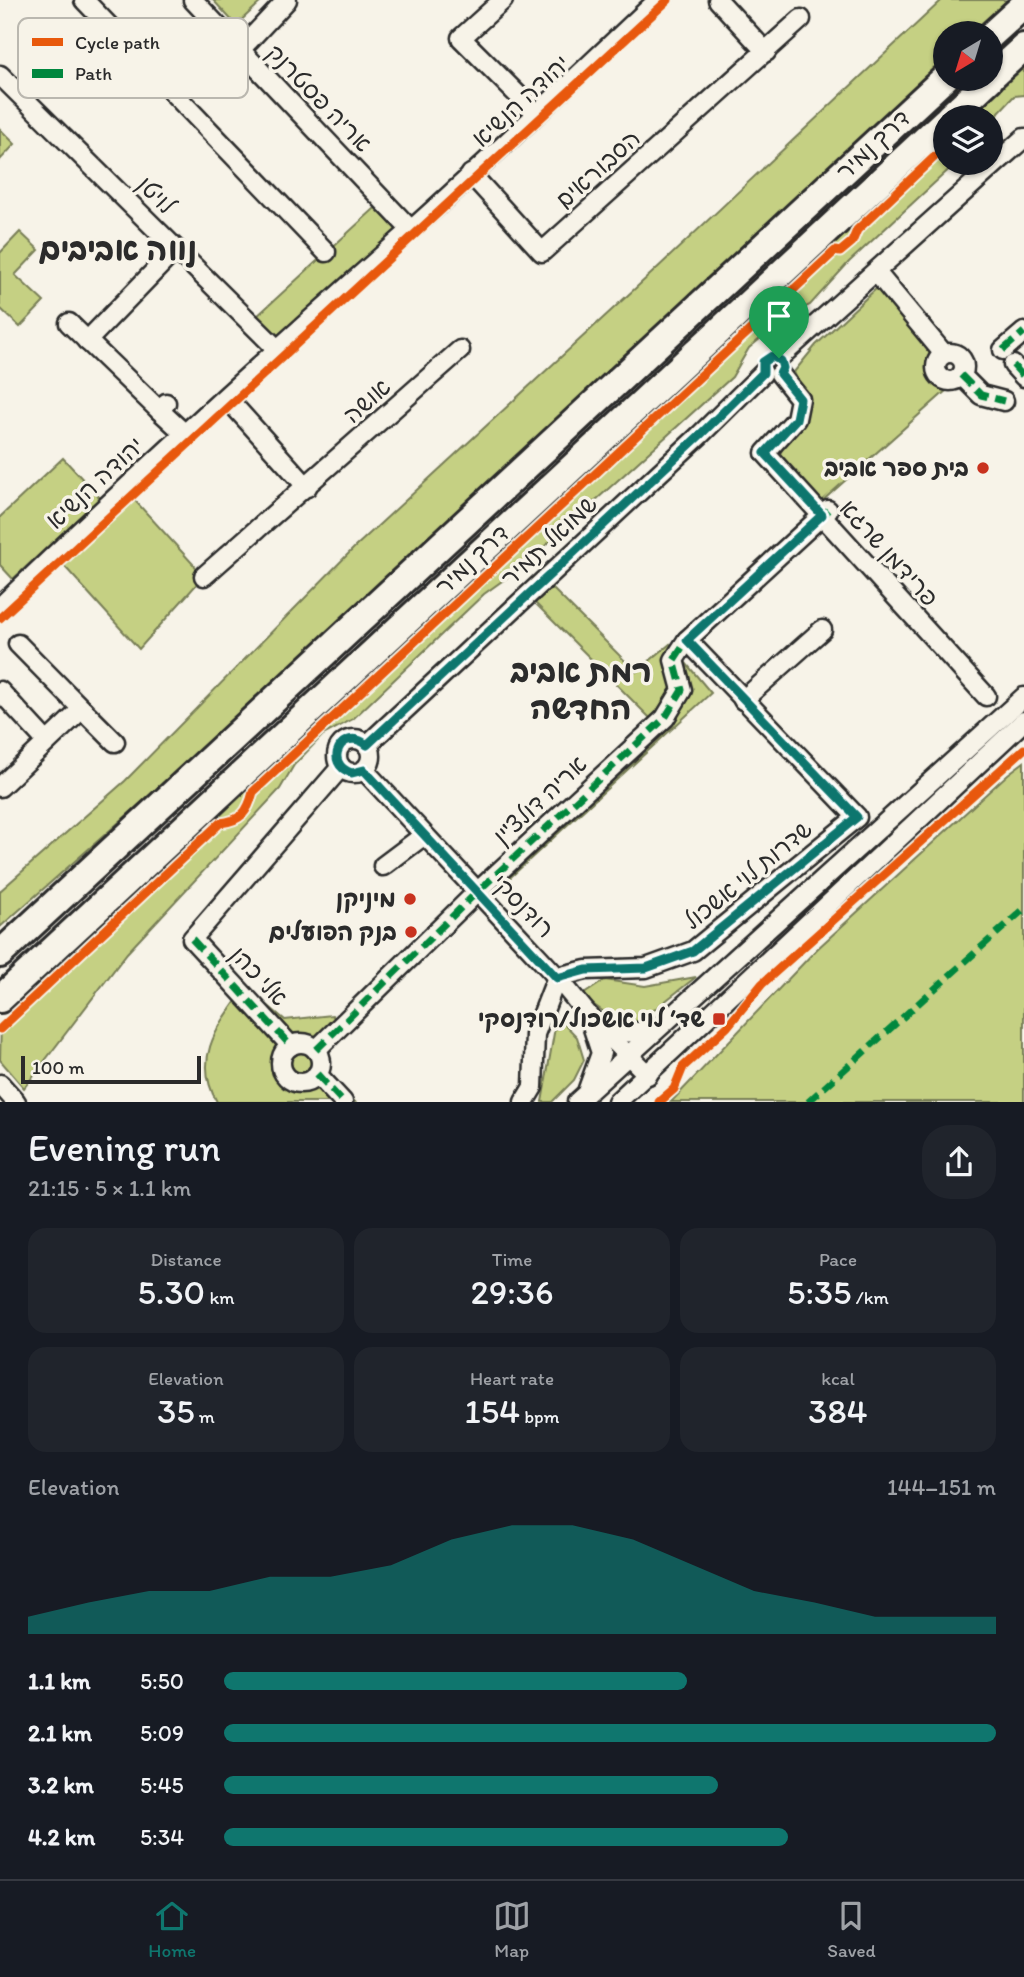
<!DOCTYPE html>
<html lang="en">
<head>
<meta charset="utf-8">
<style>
  body { margin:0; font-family:Itim,"Playpen Sans Hebrew",sans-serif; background:#20242c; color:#f1f3f6; height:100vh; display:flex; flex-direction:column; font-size:26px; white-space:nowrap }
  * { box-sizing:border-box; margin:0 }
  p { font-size:23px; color:#9ea1a6 }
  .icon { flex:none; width:38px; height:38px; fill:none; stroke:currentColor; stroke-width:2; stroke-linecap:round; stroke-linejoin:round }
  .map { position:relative; height:1102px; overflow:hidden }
  .side { display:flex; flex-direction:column; background:#171b24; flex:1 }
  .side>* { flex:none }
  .needle { width:46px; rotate:218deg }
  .fabs { position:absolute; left:933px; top:21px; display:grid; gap:14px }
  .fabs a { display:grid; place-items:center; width:70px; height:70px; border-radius:50%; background:#171b24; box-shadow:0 2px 5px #0004; font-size:35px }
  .scale { position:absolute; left:21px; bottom:18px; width:180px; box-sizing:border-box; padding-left:7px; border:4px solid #2b2b2b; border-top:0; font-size:19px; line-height:24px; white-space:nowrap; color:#2b2b2b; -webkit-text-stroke:5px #f7f3e8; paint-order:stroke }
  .pin { position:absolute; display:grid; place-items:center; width:60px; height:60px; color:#fff; margin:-72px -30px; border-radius:50% 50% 50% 0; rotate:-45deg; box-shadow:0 0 7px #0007 }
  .pin .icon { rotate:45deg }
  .round { display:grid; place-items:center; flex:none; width:74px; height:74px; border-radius:28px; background:#20242c }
  .headline { display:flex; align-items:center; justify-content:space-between; height:119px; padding:0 28px }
  h1 { font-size:38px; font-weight:600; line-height:52px }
  .metrics { display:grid; grid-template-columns:repeat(3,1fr); gap:10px; height:119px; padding:7px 28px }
  .metrics div { display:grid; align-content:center; border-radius:18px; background:#20242c; text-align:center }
  .metrics b { font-size:35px; font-weight:600 }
  .metrics small { font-size:19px; font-weight:400 }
  .metrics p { font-size:19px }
  .chart { height:196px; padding:14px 28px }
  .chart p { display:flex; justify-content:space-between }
  .chart svg { width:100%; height:126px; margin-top:7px; fill:#0f766e; opacity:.7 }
  ul { padding:0 28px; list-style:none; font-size:23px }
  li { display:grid; grid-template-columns:112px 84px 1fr; align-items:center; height:52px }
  li i { height:18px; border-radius:9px; background:#0f766e }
  .tab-bar { display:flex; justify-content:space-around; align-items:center; height:98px; border-top:2px solid #363941; background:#171b24; font-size:19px; color:#9ea1a6 }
  .tab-bar a { display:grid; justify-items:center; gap:4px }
  .tab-bar .on { color:#0f766e }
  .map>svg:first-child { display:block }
  .green { fill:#c5d083; stroke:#787e57; stroke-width:2 }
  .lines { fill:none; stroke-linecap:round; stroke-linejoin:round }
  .minor-casing { stroke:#2b2b2b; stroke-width:23 }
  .highway-casing { stroke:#2b2b2b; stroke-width:32 }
  .minor { stroke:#f7f3e8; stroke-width:18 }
  .highway { stroke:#f7f3e8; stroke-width:26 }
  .quiet { stroke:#00873e; stroke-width:7; stroke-dasharray:14 7; stroke-linecap:butt }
  .cycleway-casing { stroke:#f7f3e8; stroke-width:13 }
  .cycleway { stroke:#e8590c; stroke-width:9 }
  .route-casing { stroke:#fff; stroke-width:14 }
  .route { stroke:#0f766e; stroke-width:9 }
  .poi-dot { fill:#c8321e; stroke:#f7f3e8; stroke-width:2.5 }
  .labels { text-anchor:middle; stroke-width:7; stroke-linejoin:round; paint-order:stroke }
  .street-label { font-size:24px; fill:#2b2b2b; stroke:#f7f3e8 }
  .poi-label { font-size:24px; font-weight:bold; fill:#2b2b2b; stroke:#f7f3e8; text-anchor:end }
  .district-label { font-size:32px; font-weight:bold; fill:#2b2b2b; stroke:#f7f3e8 }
  .key { fill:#f7f3e8; stroke:#bab7af; stroke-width:2 }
  .key-label { font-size:19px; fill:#2b2b2b }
</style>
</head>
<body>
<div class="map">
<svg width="1024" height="1102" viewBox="0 0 1024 1102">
  <rect width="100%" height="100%" fill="#f7f3e8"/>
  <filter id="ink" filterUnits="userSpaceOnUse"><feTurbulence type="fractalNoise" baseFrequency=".0143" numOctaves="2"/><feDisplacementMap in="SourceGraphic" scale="14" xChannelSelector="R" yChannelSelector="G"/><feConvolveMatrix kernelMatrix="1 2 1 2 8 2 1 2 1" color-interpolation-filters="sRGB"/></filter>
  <g filter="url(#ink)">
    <g class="green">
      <polygon points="213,0 263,0 236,25"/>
      <polygon points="942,0 1017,0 981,33 945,33 945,66 392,582 0,927 0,891 125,781 355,547 653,272"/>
      <polygon points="1024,65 1024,95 1014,96 999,112 995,127 991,131 990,117 968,117"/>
      <polygon points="0,129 15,144 0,160"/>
      <polygon points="945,139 945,163 956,163 849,262 810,305 789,315 749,348 732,377 523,566 484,594 353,719 323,735 294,765 280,789 127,953 24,1088 0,1060 1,1022 719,346"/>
      <polygon points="375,208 397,229 278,340 256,317"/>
      <polygon points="20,232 39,250 15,275 44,302 20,327 0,308 0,253"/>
      <polygon points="879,286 933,346 929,365 935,384 948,389 821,502 780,454 788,436 805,420 805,398 794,372 816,345"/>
      <polygon points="63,458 100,498 13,579 0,565 0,517"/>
      <polygon points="129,494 204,576 139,649 57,558"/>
      <polygon points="552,588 636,672 670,644 711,693 500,887 486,874 651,719 535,603"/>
      <polygon points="1024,762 1024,1102 671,1102 817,949 1008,774"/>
      <polygon points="696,977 636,1024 607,1014 581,996 605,980 645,986"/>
      <path d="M246,987L285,1020L332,1015L346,1031L323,1055L328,1072L355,1102H217C191,1056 220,1024 246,987Z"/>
      <polygon points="557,1016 577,1037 584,1060 574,1080 552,1102 542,1102"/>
    </g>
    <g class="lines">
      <g class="minor-casing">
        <g id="minor">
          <polyline points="84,0 326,252"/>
          <polyline points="193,0 411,230"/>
          <polyline points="503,0 461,38 536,113"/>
          <polyline points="718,0 766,52"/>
          <polyline points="240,50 287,0"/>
          <polyline points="0,75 277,349"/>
          <polyline points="471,174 542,252 801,19"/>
          <polyline points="876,272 944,354"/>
          <polyline points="69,323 159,410"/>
          <polyline points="87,341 176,249"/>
          <polyline points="1003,350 1024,332"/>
          <circle cx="950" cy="367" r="14"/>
          <polyline points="779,358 1024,138"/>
          <polyline points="1013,365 1024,377"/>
          <polyline points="780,374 800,399 796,419 765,453 986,696"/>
          <polyline points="961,375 981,395 1004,401"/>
          <polyline points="226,397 307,487"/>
          <polyline points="166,403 159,410 185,434"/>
          <polyline points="204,576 460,350"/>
          <path d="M0,607C134,478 271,354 410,231C494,156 576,77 658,0"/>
          <polyline points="0,691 47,742"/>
          <polyline points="743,700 822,630"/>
          <polyline points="82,709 115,742"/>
          <circle cx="354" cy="756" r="17"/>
          <polyline points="367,745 700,435 763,373"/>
          <polyline points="364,770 557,977 589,1016 648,1075"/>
          <polyline points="0,787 82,709 18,644"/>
          <polyline points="383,866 423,836"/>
          <polyline points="604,1024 619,1033 654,1031"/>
          <circle cx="301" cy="1063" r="20"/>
          <polyline points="291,1046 192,939 341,767"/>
          <polyline points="316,1050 476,893 665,718 682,690 674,660 687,640 828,510"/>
          <polyline points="317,1074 343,1102"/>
          <polyline points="0,1084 16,1102"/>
          <polyline points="588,1089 601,1053 590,1019"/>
          <polyline points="524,1102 533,1087 535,1034 557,977 586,970 646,968 693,951 857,817 687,640"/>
          <polyline points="577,1102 1024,697"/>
          <polyline points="617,1102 1024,721"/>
        </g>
      </g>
      <g class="highway-casing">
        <g id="highway">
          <polyline points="990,36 1024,5"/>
          <polyline points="990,78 1024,47"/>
          <polyline points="949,117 990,79"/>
          <polyline points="0,954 945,78"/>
          <polyline points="0,999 945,121"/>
        </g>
      </g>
      <use href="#minor" class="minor"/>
      <use href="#highway" class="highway"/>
      <g class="quiet">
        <polyline points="1003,350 1024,332"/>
        <polyline points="1013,365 1024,377"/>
        <polyline points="961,375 981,395 1004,401"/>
        <polyline points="192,939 291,1046"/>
        <polyline points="316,1050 476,893 665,718 682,690 674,660 687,640 828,510"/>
        <polyline points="317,1074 343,1102"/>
        <polyline points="808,1102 1024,909"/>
      </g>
      <g class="cycleway-casing">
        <g id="cycleway">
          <polyline points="0,618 668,0"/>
          <path d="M0,1029L220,823C241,821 248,812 253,792L835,251L840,252L852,242L857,230L945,147"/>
          <polyline points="659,1102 674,1089 683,1067 727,1027 762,984 1024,749"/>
        </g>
      </g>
      <use href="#cycleway" class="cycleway"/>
    </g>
  </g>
  <g class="lines" filter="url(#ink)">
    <g class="route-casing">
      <path id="route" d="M772,356L781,361L783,368L780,374L800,399L796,419L765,453L822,515L687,640L857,817L693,951L646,968L586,970L557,978L364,770L352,773C322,764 342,725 367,745L700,435L763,373V362Z"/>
    </g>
    <use href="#route" class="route"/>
  </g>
  <g class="poi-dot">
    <circle cx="983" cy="468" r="7"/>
    <circle cx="410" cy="899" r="7"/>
    <circle cx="411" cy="932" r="7"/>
    <rect x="712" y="1012" width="14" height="14" rx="3.5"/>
  </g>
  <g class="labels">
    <g class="street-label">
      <text transform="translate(319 98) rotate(46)" y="8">אריה פסטרנק</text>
      <text transform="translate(521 101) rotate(-43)" y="8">יהודה הנשיא</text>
      <text transform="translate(873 145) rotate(-43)" y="8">דרך נמיר</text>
      <text transform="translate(598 169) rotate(-42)" y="8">הסבוראים</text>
      <text transform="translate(156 195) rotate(45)" y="8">לויטן</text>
      <text transform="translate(367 401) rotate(-42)" y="8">אושה</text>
      <text transform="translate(95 483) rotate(-43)" y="8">יהודה הנשיא</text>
      <text transform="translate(549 541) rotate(-43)" y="8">שמואל תמיר</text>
      <text transform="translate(889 553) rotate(48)" y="8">פרידמן שרגא</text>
      <text transform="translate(472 560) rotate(-43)" y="8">דרך נמיר</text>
      <text transform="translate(540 800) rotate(-43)" y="8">אריה דולצ'ין</text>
      <text transform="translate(748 875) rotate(-39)" y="8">שדרות לוי אשכול</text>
      <text transform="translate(523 906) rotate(46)" y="8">רודנסקי</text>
      <text transform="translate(259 976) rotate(47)" y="8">אלי כהן</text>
    </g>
    <g class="poi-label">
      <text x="969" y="476">בית ספר אביב</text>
      <text x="396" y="907">מיניקן</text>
      <text x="397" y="940">בנק הפועלים</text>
      <text x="705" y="1027">שד׳ לוי אשכול/רודנסקי</text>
    </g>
    <g class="district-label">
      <text x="118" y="260">נווה אביבים</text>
      <text x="581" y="682">רמת אביב<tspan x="581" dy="37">החדשה</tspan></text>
    </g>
  </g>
  <rect x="18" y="18" width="230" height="80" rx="10" class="key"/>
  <rect x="32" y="38" width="31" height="8" fill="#e8590c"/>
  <rect x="32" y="69" width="31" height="9" fill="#00873e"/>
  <g class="key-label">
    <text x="75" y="49">Cycle path</text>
    <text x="75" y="80">Path</text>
  </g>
</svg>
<div class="fabs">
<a><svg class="needle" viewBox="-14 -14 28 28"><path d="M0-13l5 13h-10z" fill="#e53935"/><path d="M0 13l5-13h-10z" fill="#9ea1a6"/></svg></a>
<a><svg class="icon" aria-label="layers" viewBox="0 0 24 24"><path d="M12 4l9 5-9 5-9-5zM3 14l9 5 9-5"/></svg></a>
</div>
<div class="scale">100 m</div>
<div class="pin" style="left:779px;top:358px;background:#1e9e55"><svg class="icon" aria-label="arrive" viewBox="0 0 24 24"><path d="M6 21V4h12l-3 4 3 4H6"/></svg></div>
</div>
<section class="side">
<div class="headline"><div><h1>Evening run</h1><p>21:15 · 5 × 1.1 km</p></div><a class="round"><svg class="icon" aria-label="share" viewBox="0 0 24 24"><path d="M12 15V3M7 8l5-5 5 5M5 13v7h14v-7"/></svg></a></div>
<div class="metrics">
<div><p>Distance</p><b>5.30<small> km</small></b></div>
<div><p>Time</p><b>29:36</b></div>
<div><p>Pace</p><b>5:35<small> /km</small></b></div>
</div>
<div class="metrics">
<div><p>Elevation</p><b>35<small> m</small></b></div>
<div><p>Heart rate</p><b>154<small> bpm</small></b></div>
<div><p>kcal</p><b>384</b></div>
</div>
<div class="chart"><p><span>Elevation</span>144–151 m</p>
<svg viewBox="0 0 160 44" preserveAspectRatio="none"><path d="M0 44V38L10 33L20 29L30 29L40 24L50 24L60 20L70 11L80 6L90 6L100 11L110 20L120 29L130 33L140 38L150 38L160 38V44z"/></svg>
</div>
<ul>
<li><b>1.1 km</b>5:50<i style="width:60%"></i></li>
<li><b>2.1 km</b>5:09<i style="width:100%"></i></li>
<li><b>3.2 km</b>5:45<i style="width:64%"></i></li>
<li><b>4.2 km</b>5:34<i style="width:73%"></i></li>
</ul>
</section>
<nav class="tab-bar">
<a class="on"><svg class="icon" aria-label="home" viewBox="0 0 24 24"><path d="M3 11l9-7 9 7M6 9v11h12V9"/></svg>Home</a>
<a><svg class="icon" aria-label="map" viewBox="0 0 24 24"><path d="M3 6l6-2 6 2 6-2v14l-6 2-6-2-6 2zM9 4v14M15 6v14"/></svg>Map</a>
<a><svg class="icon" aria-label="saved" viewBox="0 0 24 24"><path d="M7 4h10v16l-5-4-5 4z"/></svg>Saved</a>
</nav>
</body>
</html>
